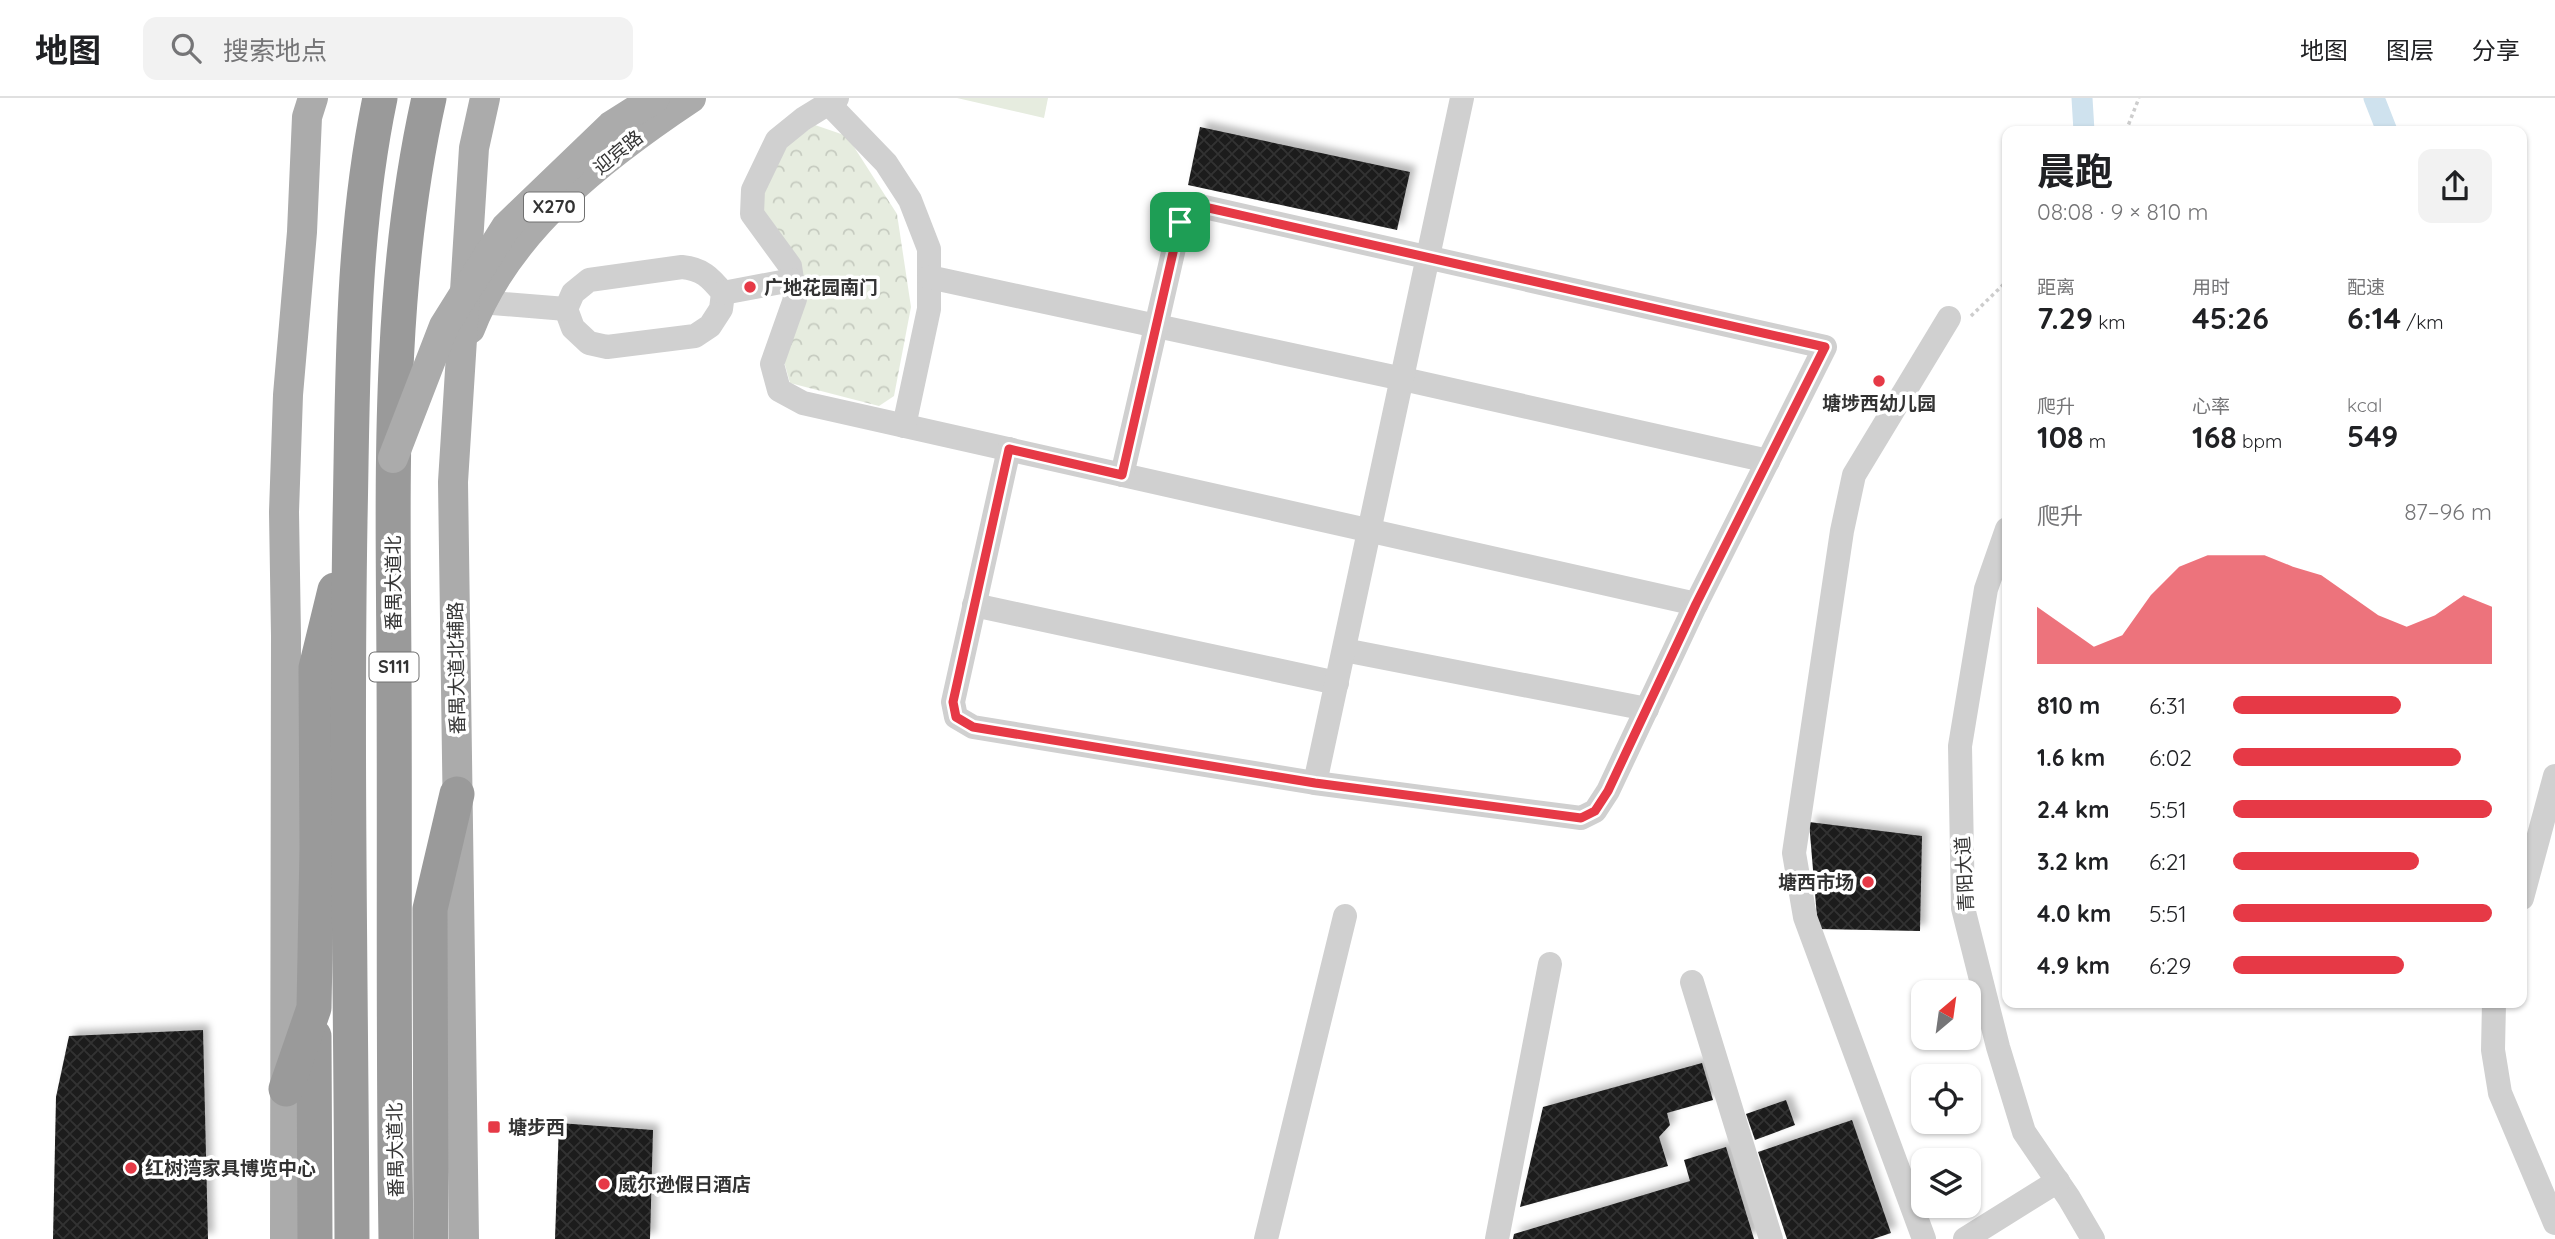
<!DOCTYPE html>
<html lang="zh">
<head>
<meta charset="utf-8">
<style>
  body { margin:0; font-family:Quicksand,"Noto Sans SC",sans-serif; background:#f2f2f2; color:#202124; height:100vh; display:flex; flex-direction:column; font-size:26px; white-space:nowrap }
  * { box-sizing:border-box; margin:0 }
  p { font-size:23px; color:#757577 }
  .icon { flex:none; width:38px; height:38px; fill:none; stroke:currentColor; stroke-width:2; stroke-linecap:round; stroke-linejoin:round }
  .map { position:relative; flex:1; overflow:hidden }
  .details { position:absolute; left:2002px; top:28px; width:525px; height:882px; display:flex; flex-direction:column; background:#fff; border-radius:14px; box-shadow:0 2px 5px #0004 }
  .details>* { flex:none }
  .needle { width:46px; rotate:29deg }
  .controls { position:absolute; left:1911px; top:882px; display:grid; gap:14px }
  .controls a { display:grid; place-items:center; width:70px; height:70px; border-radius:14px; background:#fff; box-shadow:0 2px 5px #0004; font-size:35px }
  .pin { position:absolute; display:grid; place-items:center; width:60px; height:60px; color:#fff; margin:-30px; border-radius:14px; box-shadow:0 4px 10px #0006 }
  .round { display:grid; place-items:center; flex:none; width:74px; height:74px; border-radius:14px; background:#f2f2f2 }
  .headline { display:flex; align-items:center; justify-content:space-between; height:119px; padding:0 35px }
  h1 { font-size:38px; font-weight:700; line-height:52px }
  .stats { display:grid; grid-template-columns:repeat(3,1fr); gap:10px; height:119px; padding:7px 35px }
  .stats div { display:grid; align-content:center }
  .stats b { font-size:30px; font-weight:700 }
  .stats small { font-size:19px; font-weight:400 }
  .stats p { font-size:19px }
  .chart { height:196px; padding:14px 35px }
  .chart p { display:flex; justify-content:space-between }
  .chart svg { width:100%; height:126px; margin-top:7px; fill:#e63946; opacity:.7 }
  ul { padding:0 35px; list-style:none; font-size:23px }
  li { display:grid; grid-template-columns:112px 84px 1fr; align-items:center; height:52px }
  li i { height:18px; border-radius:9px; background:#e63946 }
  header { display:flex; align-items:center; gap:42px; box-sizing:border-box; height:98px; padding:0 35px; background:#fff; border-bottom:2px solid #e0e0e0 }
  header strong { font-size:33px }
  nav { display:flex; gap:38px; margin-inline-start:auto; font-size:24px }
  .search { width:490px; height:63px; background:#f2f2f2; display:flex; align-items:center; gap:18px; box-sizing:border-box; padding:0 24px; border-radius:14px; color:#757577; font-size:26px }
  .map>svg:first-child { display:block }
  .park { fill:url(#park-crowns) }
  .pitch { fill:#e6ecdf }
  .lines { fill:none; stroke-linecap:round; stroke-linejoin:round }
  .canal { stroke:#cfe2ee; stroke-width:21 }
  .building { fill:url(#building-cross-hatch); filter:url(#shadow) }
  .path { stroke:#cdcdcd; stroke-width:3.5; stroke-dasharray:3.5 3.5; stroke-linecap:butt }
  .minor { stroke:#d0d0d0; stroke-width:24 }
  .major { stroke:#ababab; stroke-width:30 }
  .highway { stroke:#9a9a9a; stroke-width:35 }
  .major-bridge { stroke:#ababab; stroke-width:30 }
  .route-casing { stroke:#fff; stroke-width:14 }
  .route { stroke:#e63946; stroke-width:9 }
  .poi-dot { fill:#e63946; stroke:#fff; stroke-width:2.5 }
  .labels { text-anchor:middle; stroke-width:7; stroke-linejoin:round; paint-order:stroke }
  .shield { fill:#fff; stroke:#707070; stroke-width:2 }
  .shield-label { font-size:18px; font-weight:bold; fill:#333 }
  .street-label { font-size:19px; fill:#333; stroke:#fff }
  .poi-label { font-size:19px; font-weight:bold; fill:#333; stroke:#fff; text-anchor:start }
</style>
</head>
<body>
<header>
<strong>地图</strong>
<div class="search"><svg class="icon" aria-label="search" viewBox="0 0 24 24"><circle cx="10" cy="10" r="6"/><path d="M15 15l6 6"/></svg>搜索地点</div>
<nav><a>地图</a><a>图层</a><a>分享</a></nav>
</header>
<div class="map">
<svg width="2555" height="1141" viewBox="0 0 2555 1141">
  <defs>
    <pattern id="park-crowns" width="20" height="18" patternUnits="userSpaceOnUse" patternTransform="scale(1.75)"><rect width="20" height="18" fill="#e6ecdf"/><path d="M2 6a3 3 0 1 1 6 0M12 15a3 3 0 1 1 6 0" fill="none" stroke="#c6cbc0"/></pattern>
    <pattern id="building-cross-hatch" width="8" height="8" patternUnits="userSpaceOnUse" patternTransform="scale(1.75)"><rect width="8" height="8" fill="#1a1a1a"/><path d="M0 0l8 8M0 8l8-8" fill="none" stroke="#333"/></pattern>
    <filter id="shadow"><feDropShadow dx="6" dy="-6" stdDeviation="3.5" flood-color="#0004"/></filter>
  </defs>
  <rect width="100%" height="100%" fill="#fff"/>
  <polygon class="park" points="815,27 847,38 897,116 911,209 894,298 879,308 790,285 783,260 805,198 763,116 761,92 784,49"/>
  <polygon class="pitch" points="957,0 1048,0 1044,20"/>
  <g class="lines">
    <g class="canal">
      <polyline points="2082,0 2084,33"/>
      <polyline points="2374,0 2387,33"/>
    </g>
  </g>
  <g class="building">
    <polygon points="1200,29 1410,74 1397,132 1188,87"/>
    <polygon points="1809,724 1922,738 1920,833 1818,831"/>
    <polygon points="203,932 208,1141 53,1141 56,999 69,938"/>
    <polygon points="1702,965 1713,1002 1667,1015 1670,1027 1659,1039 1668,1068 1520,1109 1543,1009"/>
    <polygon points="1786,1002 1795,1027 1755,1042 1746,1016"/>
    <polygon points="1852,1022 1891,1135 1873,1141 1787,1141 1758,1054"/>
    <polygon points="559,1025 653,1032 650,1141 555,1141"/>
    <polygon points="1726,1049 1754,1141 1513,1141 1514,1136 1690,1083 1684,1062"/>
  </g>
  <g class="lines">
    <g class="path">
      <polyline points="2126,33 2139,0"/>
      <polyline points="1971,218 2007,183"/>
    </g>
    <g class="minor">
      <polyline points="837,0 803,21 777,42 753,92 752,116 790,168 795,201 772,266 779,292 803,305 1696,506"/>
      <polyline points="828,5 886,65 910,102 929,151 929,211 904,328"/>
      <path d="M682,169C702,171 710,179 723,195L721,211L710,228L695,238L607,249L589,245L573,230L566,211L573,195L589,182Z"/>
      <polyline points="929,179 1403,281 1768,363"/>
      <polyline points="723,195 792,182"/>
      <polyline points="480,204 566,211"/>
      <polyline points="1009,351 953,604 956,619 973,629 1315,685 1581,720 1595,713 1608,693 1696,506 1825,249 1200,108 1188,112 1180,124 1122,377"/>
      <polyline points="2007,431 1986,491 1960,648 1963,810 1998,949 2024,1034 2069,1100 2093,1141"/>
      <polyline points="974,507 1337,585"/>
      <polyline points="1344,552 1647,611"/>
      <polyline points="1315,685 1462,0"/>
      <polyline points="2522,800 2555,678"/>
      <polyline points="1692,884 1771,1141"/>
      <polyline points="2494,905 2493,952 2500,995 2555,1125"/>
      <polyline points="1266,1141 1345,818"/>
      <polyline points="1497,1141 1550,866"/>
      <polyline points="1924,1141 1805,819 1794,755 1842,433 1854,377 1949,220"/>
      <polyline points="1965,1141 2058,1083"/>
    </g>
    <g class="major">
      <path d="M470,231C508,131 604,58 691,0"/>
      <polyline points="285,1141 286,538 284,414 288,297 302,134 307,19 313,0"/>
      <polyline points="464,1141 453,384 474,50 485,0"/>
    </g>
    <g class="highway">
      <polyline points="314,938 315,1141"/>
      <polyline points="286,991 314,910 317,750 316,570 335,492"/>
      <path d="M352,1141C351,902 346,662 350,423C353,282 351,139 380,0"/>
      <path d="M396,1141C393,951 395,762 394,572C393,382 387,187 429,0"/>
      <polyline points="431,1141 430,811 457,696"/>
    </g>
    <polyline class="major-bridge" points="393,360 444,228 506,129 611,28 655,0"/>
  </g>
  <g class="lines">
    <g class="route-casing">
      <polygon id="route" points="1200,108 1825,249 1696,506 1608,693 1595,713 1581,720 1315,685 973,629 956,619 953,604 1009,351 1122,377 1180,124 1188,112"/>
    </g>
    <use href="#route" class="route"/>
  </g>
  <g class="poi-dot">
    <circle cx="750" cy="189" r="7"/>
    <circle cx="1879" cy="283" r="7"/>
    <circle cx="1868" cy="784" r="7"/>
    <rect x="487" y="1022" width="14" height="14" rx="3.5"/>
    <circle cx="131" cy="1070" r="7"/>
    <circle cx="604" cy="1086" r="7"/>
  </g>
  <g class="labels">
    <g class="shield">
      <rect x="524" y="94.5" width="60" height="29" rx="5"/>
      <rect x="369.5" y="554.5" width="49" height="29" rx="5"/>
    </g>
    <g class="shield-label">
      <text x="554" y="115">X270</text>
      <text x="394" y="575">S111</text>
    </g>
    <g class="street-label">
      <text transform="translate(618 54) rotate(-39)" y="7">迎宾路</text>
      <text transform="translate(393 485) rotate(-90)" y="7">番禺大道北</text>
      <text transform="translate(456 570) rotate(-91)" y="7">番禺大道北辅路</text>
      <text transform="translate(1964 776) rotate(-93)" y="7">青阳大道</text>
      <text transform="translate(395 1052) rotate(-91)" y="7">番禺大道北</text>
    </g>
    <g class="poi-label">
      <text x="764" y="196">广地花园南门</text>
      <text x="1879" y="312" text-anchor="middle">塘埗西幼儿园</text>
      <text x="1854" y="791" text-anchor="end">塘西市场</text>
      <text x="508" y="1036">塘步西</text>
      <text x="145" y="1077">红树湾家具博览中心</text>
      <text x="618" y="1093">威尔逊假日酒店</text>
    </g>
  </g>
</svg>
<div class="controls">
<a><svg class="needle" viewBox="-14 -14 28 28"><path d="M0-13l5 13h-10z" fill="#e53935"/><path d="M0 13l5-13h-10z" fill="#757577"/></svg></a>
<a><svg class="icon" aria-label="locate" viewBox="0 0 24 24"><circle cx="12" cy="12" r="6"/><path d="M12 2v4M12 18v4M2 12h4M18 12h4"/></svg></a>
<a><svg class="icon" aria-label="layers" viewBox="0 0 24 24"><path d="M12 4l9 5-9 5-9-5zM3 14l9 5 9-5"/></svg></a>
</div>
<div class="pin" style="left:1180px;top:124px;background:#1e9e55"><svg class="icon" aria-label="arrive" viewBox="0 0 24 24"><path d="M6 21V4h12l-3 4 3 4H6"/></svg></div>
<section class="details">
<div class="headline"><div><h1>晨跑</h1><p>08:08 · 9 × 810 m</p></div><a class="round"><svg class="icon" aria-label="share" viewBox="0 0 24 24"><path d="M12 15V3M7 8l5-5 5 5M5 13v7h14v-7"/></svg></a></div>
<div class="stats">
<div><p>距离</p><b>7.29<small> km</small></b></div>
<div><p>用时</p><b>45:26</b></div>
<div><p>配速</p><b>6:14<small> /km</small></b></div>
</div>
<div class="stats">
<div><p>爬升</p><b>108<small> m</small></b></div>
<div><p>心率</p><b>168<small> bpm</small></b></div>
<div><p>kcal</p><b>549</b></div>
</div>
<div class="chart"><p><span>爬升</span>87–96 m</p>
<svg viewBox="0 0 160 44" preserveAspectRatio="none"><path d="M0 44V24L10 31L20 38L30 34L40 20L50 10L60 6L70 6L80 6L90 10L100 13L110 20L120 27L130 31L140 27L150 20L160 24V44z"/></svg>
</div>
<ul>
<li><b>810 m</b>6:31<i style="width:65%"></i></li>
<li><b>1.6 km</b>6:02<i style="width:88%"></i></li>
<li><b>2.4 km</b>5:51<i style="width:100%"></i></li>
<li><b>3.2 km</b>6:21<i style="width:72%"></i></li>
<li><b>4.0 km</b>5:51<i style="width:100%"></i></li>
<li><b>4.9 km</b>6:29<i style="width:66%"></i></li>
</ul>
</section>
</div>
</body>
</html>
